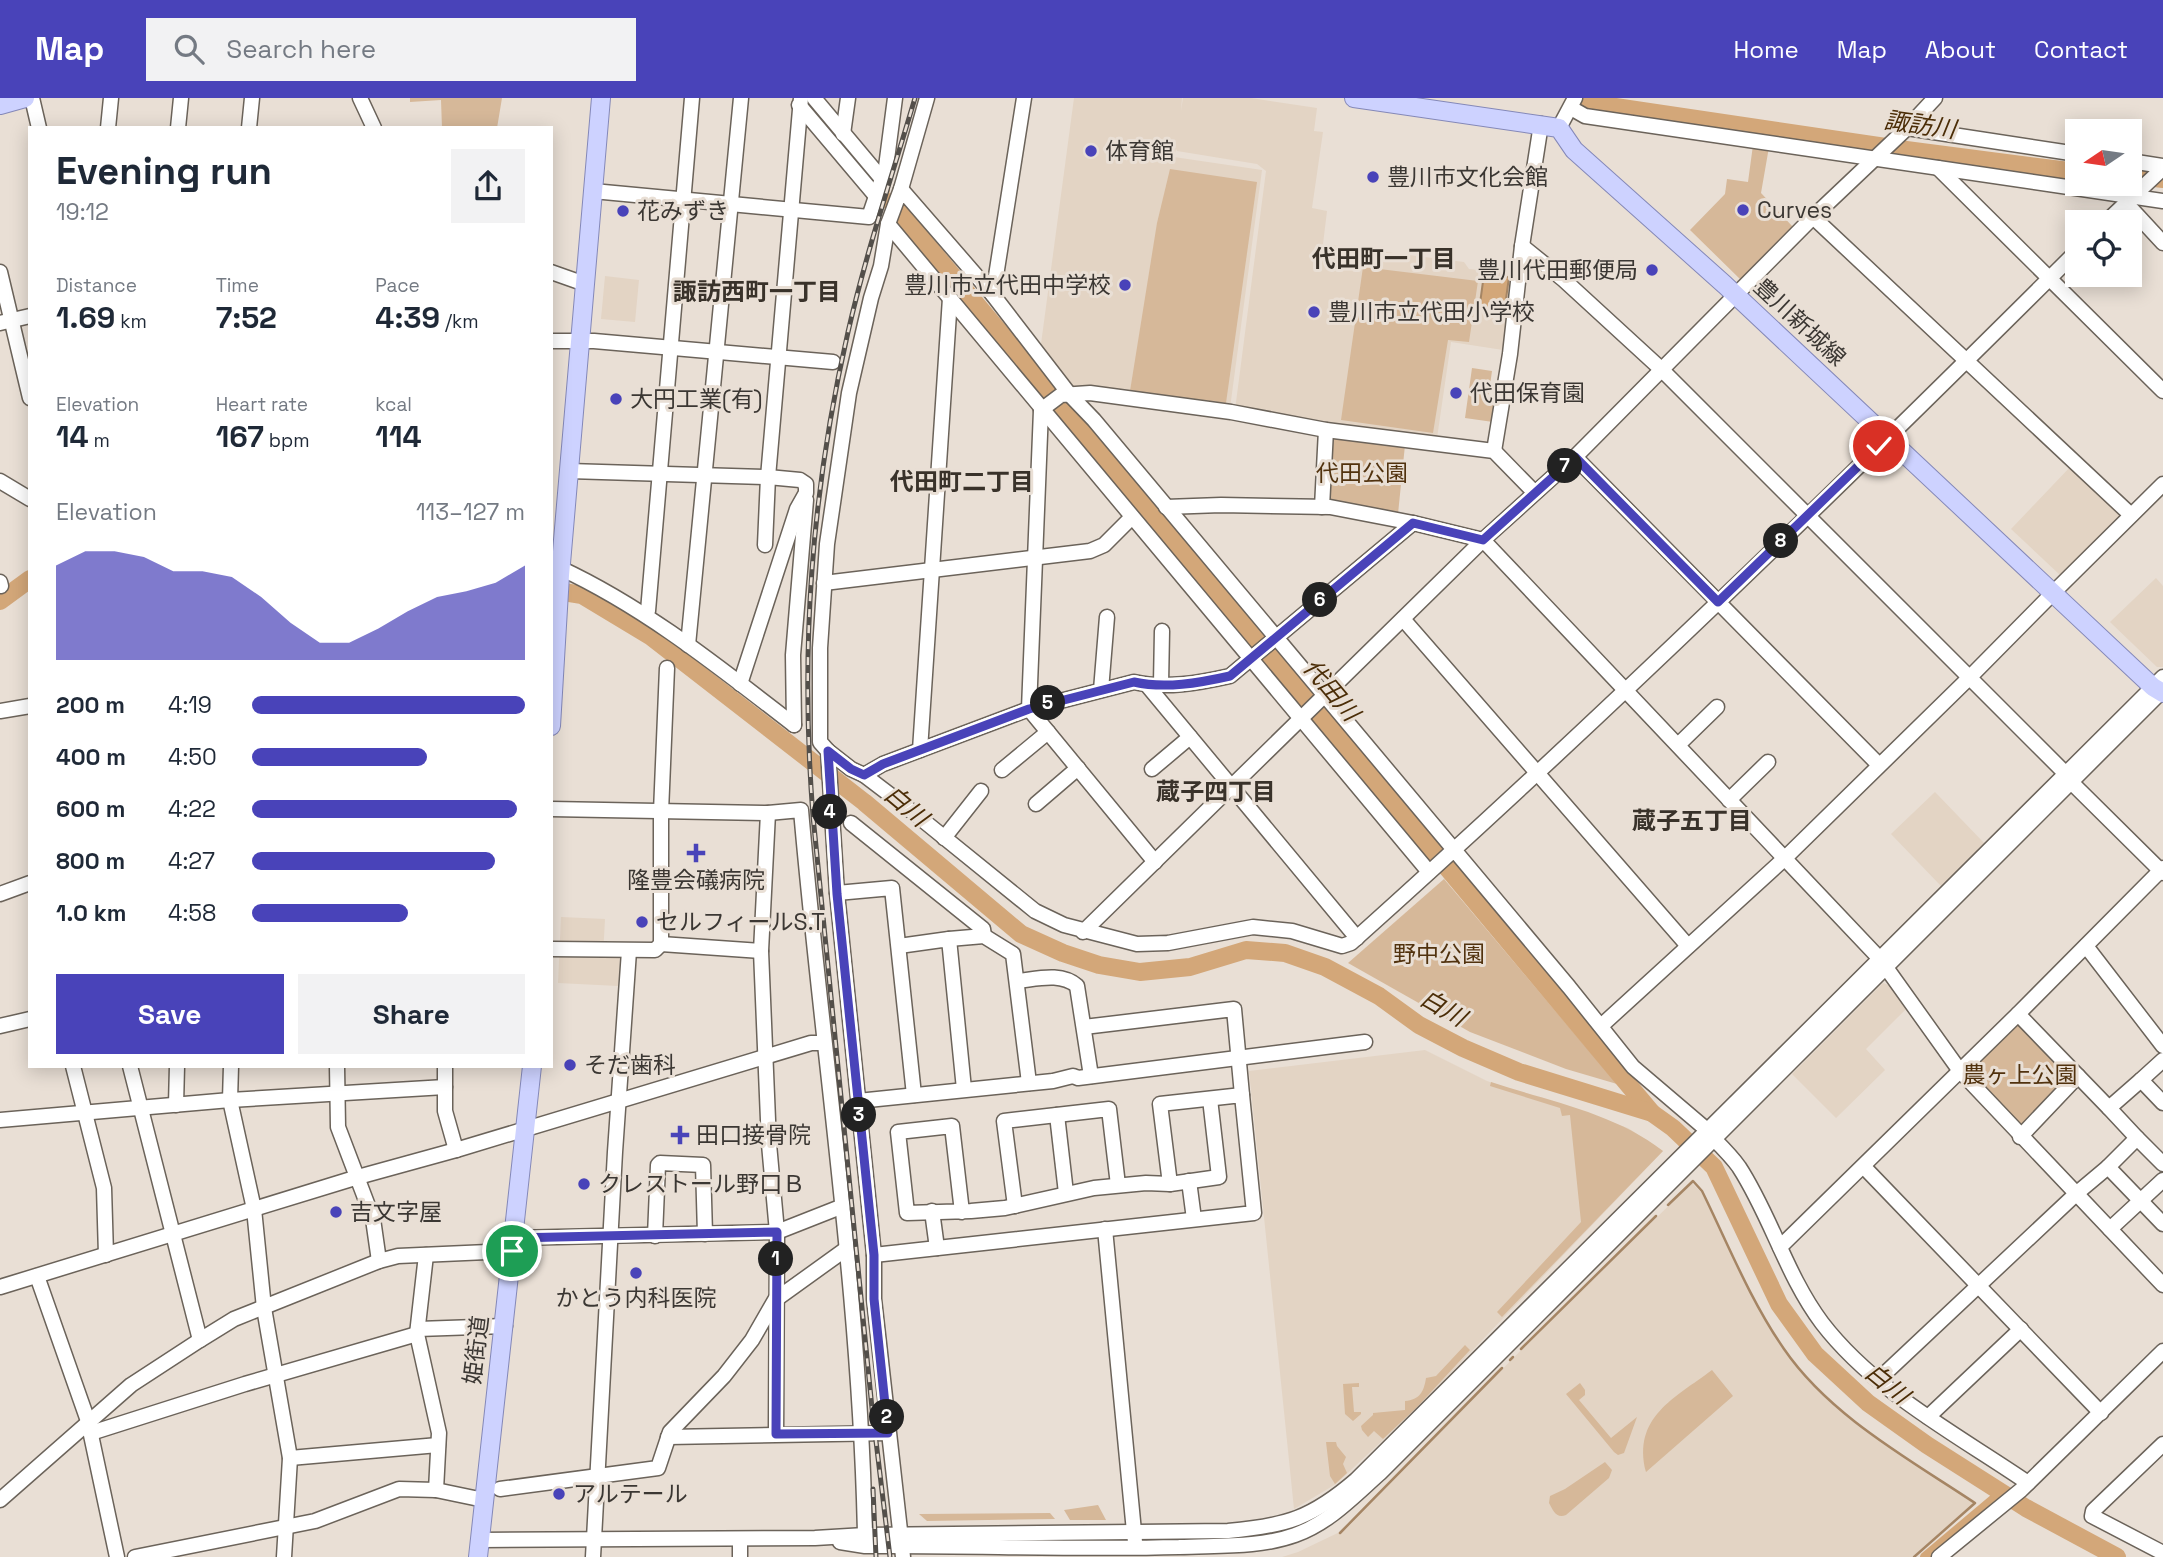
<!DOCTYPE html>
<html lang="en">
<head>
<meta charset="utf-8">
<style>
  body { margin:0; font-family:"Space Grotesk","Noto Sans JP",sans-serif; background:#f2f2f3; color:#1f2937; height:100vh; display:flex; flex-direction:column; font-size:26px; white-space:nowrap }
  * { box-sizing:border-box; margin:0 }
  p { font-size:23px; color:#747a83 }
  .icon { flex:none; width:38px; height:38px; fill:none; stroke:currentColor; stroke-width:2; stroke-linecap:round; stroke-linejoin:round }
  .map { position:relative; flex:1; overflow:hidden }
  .panel { position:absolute; left:28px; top:28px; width:525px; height:942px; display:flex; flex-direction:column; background:#fff; border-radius:0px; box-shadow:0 4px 18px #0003 }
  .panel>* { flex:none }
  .needle { width:46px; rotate:257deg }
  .fabs { position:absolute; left:2065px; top:21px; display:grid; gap:14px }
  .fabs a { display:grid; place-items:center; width:77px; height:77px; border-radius:0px; background:#fff; box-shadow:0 4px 18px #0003; font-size:35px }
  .pin { position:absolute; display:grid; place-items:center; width:60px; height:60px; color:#fff; margin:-30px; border:4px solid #fff; border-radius:50%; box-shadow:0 2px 7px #0007 }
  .km { position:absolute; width:35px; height:35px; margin:-18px; border-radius:50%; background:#222; color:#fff; font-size:19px; line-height:35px; text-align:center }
  .round { display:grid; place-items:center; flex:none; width:74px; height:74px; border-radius:0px; background:#f2f2f3 }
  .headline { display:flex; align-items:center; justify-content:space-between; height:119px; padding:0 28px }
  h1 { font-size:38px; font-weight:700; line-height:52px }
  .figures { display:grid; grid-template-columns:repeat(3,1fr); gap:10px; height:119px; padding:7px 28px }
  .figures div { display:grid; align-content:center }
  .figures b { font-size:30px; font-weight:700 }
  .figures small { font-size:19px; font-weight:400 }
  .figures p { font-size:19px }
  .chart { height:196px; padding:14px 28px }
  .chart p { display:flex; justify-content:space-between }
  .chart svg { width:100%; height:126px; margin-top:7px; fill:#4943b9; opacity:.7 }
  .action { display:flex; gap:14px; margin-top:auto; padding:14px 28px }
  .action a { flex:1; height:80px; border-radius:0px; background:#4943b9; color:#fff; font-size:28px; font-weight:700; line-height:80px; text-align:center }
  .action a+a { background:#f2f2f3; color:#1f2937 }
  ul { padding:0 28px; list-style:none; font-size:23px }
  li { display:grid; grid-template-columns:112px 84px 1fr; align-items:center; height:52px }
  li i { height:18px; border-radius:9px; background:#4943b9 }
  header { display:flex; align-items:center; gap:42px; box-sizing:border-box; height:98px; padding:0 35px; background:#4943b9; color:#fff }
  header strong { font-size:33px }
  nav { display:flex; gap:38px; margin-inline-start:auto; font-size:24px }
  .search { width:490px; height:63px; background:#f2f2f3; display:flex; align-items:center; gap:18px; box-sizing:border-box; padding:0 24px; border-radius:0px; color:#747a83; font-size:26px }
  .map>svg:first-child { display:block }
  .built { fill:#e3d4c4 }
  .green { fill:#d6b899 }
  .water { fill:#d3a779; stroke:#a58564; stroke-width:2 }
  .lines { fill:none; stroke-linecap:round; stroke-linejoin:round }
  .stream { stroke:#a58564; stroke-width:2.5 }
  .canal { stroke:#d3a779; stroke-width:10 }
  .river { stroke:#d3a779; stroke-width:18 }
  .minor-tunnel { stroke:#c6bdb5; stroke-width:14; stroke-dasharray:14 7; stroke-linecap:butt }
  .minor-casing { stroke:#6b635a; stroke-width:17 }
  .major-casing { stroke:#8488b8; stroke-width:20 }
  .minor { stroke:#fff; stroke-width:14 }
  .major { stroke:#cdd2ff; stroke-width:18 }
  .rail-casing { stroke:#534f4a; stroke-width:5 }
  .rail { stroke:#e9dfd5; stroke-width:2.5; stroke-dasharray:8; stroke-linecap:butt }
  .route-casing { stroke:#fff; stroke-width:14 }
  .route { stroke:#4943b9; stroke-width:9 }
  .poi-dot { fill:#4943b9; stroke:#e9dfd5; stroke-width:2.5 }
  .labels { text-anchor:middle; stroke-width:6; stroke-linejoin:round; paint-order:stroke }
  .poi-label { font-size:23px; fill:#3b3733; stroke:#e9dfd5; text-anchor:start }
  .street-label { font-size:23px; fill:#3b3733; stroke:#e9dfd5 }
  .park-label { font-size:23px; fill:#51320e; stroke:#e9dfd5 }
  .water-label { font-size:24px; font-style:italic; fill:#4b2d07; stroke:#e9dfd5 }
  .neighbourhood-label { font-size:24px; font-weight:bold; fill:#39322a; stroke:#e9dfd5 }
</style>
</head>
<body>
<header>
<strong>Map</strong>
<div class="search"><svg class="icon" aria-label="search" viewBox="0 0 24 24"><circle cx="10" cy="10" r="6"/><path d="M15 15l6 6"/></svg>Search here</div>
<nav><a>Home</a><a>Map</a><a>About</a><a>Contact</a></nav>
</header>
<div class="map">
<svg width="2163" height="1459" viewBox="0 0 2163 1459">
  <rect width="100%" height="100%" fill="#e9dfd5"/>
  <g class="built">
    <polygon points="1074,0 1182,0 1181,13 1183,0 1251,0 1317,10 1314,33 1323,34 1312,110 1327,113 1323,146 1464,164 1469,171 1515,176 1503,252 1451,244 1437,340 1235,312 1266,73 1257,66 1177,53 1176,51 1174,59 1262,72 1230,310 1076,291 1041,246"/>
    <polygon points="605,178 639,182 635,224 601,221"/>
    <polygon points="2072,367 2122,416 2060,477 2011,431"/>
    <polygon points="2156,480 2163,488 2163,569 2157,569 2110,524"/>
    <polygon points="1935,694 1985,746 1941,788 1891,736"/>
    <polygon points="561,819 605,821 603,858 620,860 618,888 558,885"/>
    <polygon points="1883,885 1891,888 1907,910 1866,951 1885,972 1836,1020 1792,976"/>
    <polygon points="1425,952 1487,983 1628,1030 1663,1053 1418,1309 1336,1386 1294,1411 1249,973"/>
    <polygon points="1692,1085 1701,1094 1763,1219 1784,1253 1806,1278 1834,1307 1888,1348 1974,1405 1912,1459 1282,1459 1298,1454 1346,1431 1527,1246"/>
  </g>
  <g class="green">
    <polygon points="410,0 502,0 497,30 442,30 441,2 410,4"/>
    <polygon points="1753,47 1769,49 1761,95 1793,129 1741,182 1690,132 1725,96 1727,81 1748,84"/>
    <polygon points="1170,71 1257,84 1226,305 1130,293 1157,125"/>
    <polygon points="1363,169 1478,183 1469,244 1448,242 1433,335 1341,322"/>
    <polygon points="1472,270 1492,273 1488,301 1497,303 1493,324 1465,320"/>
    <polygon points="1334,336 1405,347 1398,416 1330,404 1326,401 1330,340"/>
    <polygon points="1444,781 1617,986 1566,971 1470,934 1348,865"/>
    <polygon points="2019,925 2072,980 2021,1030 1969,975"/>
    <path d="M1491,984C1548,1003 1615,1015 1663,1053L1502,1219L1497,1214L1581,1124L1570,1017L1562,1018L1560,1010L1490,988Z"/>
    <path d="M1465,1247L1470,1252L1417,1309L1383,1341L1374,1333L1368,1339L1362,1332L1361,1328L1373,1317V1315L1405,1312V1303C1420,1302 1424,1293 1426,1280L1436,1278Z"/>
    <path d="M1712,1272L1733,1298L1646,1374C1632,1319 1675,1300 1712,1272Z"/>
    <polygon points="1359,1285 1359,1289 1352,1289 1354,1314 1361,1314 1361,1316 1353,1323 1345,1316 1343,1286"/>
    <polygon points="1580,1285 1585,1292 1585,1297 1579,1302 1611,1340 1637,1319 1624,1355 1618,1357 1614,1354 1566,1296"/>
    <polygon points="1326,1344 1336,1344 1337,1348 1346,1359 1343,1366 1347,1375 1335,1386 1330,1378"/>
    <path d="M1605,1364L1612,1372L1609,1380L1566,1417C1556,1421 1553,1412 1549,1405L1550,1398L1565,1391Z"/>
    <polygon points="1098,1407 1106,1422 1070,1422 1064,1412"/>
    <polygon points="1050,1415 1055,1421 927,1423 919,1416"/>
  </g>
  <polygon class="water" points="1484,176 1509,179 1504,216 1479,213"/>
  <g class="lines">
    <g class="stream">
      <path d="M1668,1107L1693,1083L1702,1093C1728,1146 1750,1202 1784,1251C1830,1318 1909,1361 1975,1405L1914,1459"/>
      <polyline points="1521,1251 1656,1118"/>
      <polyline points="1510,1262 1513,1259"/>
      <polyline points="1340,1435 1502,1270"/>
    </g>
    <polyline class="canal" points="1925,1459 2001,1395"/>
    <g class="river">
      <polyline points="804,0 881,92"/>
      <polyline points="1589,5 1906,52 2077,74"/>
      <polyline points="2130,77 2163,81"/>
      <polyline points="891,104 1652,1015"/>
      <polyline points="551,492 582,497 650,538 864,704 1021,836 1063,855 1099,867 1140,874 1190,869 1246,852 1285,855 1325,869 1379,898 1419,927 1463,950 1519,974 1652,1015 1673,1030 1714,1069 1779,1206 1815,1256 1868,1305 1927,1347 2026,1410 2117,1459"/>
      <polyline points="0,503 30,481"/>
    </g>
    <polyline class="minor-tunnel" points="832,1016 859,1011"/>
    <g class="minor-casing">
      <g id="minor">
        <polyline points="32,0 39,30"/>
        <polyline points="360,0 374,30"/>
        <polyline points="814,0 882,81"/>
        <polyline points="799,7 875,97"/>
        <polyline points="1571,10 1585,18 2163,103"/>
        <polyline points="108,30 111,0"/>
        <polyline points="178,30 181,0"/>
        <polyline points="249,30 252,0"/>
        <polyline points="1559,30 1575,0"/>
        <polyline points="1907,30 2077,56"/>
        <polyline points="843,36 848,0"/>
        <polyline points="2130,63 2163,68"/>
        <polyline points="1938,70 2163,293"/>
        <polyline points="901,91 927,0"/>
        <polyline points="593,93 869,119 886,69 895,0"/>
        <polyline points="2126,105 2163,145"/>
        <polyline points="1813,119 2131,417"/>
        <polyline points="2106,124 2163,70"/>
        <polyline points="888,126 1429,774"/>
        <polyline points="1522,148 1564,182 1661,271 2065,675"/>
        <polyline points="0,174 30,300"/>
        <polyline points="551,174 585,186"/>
        <polyline points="993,197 1024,0"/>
        <polyline points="0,225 30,218"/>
        <polyline points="551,243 594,243 833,264"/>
        <polyline points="1041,312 1061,297 1090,295 1231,314 1326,332 1494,353 1534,394"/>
        <polyline points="1041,312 1029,611 1155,764"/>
        <polyline points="1494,353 1510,256 1522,148 1541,26"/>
        <polyline points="1575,359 1879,667"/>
        <polyline points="569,373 768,379 800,382 806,386 806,395 797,411 740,586"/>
        <polyline points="0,383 30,401"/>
        <polyline points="1166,409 1221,407 1330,409 1413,425 1483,442 1880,861 1960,973 2163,1187"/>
        <polyline points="1322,409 1326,332"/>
        <polyline points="765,447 768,379 801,0"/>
        <path d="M560,470C646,510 720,570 794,627"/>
        <polyline points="0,484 1,488"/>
        <polyline points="824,485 1090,453 1104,447 1132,419"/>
        <polyline points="2059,489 2163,386"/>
        <polyline points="648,513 692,0"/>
        <polyline points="1403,521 1688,848"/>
        <polyline points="688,547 741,0"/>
        <polyline points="1161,586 1162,533"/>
        <polyline points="1147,587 1357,840"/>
        <polyline points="1101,592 1107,519"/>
        <polyline points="0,613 30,608"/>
        <polyline points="794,627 793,557 806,402"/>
        <polyline points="1678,647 1717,609"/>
        <polyline points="920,652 950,200"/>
        <polyline points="828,653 837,795 874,1157 874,1201 903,1459"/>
        <polyline points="1152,671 1190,639"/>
        <polyline points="1002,672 1048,634"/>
        <path d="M864,677L883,666L1029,611L1134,584C1165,591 1199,585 1230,578L1413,425"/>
        <polyline points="2072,685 2163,775"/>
        <polyline points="1729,702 1768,664"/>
        <polyline points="1036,706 1078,670"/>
        <path d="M551,711L768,715L801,712C822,954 860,1194 865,1437"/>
        <polyline points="768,715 761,853 769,1046 777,1134 776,1336"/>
        <polyline points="851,725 983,831 984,838"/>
        <polyline points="944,740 981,693"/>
        <polyline points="837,795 892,790 914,997"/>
        <polyline points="0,796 30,785"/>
        <polyline points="1083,834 1483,442 1575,359 1813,119 1907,30 1935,0"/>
        <polyline points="949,841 984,838 1013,856 1029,985"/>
        <polyline points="661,846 761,853"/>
        <polyline points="899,848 949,841 964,991"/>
        <polyline points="2086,848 2163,948"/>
        <polyline points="551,851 655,852 661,846 661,714 667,570"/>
        <path d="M1017,883C1037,881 1061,874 1077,888L1091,978"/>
        <polyline points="2018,916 2109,1010"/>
        <polyline points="0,928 30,921"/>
        <polyline points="1601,928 1784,761 1970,579 2052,496"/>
        <polyline points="1084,929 1234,911 1242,997"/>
        <polyline points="2163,962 2141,982 2163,1005"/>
        <polyline points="73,968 104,1090 106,1157"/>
        <polyline points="130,968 200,1242"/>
        <polyline points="231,968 230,1002 254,1111 264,1210 290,1360 284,1459"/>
        <polyline points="337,968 338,1029 373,1121 379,1163"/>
        <polyline points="445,968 445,1013 456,1052"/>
        <polyline points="858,1003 1053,983 1073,978 1078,980 1365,944"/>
        <polyline points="176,1007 177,968"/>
        <polyline points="1057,1017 1066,1095"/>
        <polyline points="0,1022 230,1002 445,989"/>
        <path d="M1707,1032L1633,969L1569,889L1094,322L1070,297L993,197L901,91L888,126L881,168L871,200L849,295L833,405L827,446L820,550V644L828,653L851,671L864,677L914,715L1035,813L1064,827L1137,846L1168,845L1253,829L1292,833L1342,848L1351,845C1600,622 1840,389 2077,153"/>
        <polyline points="2020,1039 2078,978"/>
        <polyline points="2137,1040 2109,1010 2141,982"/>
        <path d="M1714,1041C1723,1050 1732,1059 1739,1069C1771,1118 1786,1177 1822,1225C1875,1294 1958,1337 2028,1385"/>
        <polyline points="1864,1069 2101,1315"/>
        <polyline points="2108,1069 2137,1040 2163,1066"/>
        <polyline points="1189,1083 1194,1121"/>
        <polyline points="1015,1108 1004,1023 1109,1011 1118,1087"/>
        <polyline points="932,1113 937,1150"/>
        <polyline points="962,1114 952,1028 898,1034 907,1115 971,1113 1005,1110 1094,1090 1146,1085 1170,1086 1219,1079 1210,1001"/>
        <polyline points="1105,1131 1135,1444"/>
        <polyline points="2110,1131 2163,1082"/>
        <polyline points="655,1138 658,1067 660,1065 703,1067 705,1136"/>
        <polyline points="514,1140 777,1134 843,1108"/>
        <polyline points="1780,1149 2018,916 2163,770"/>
        <polyline points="426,1157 417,1236 439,1335 436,1392"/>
        <polyline points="874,1157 1254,1115 1242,997 1160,1006 1170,1086"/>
        <polyline points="37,1178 88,1323 117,1459"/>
        <polyline points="0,1189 358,1079 456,1052 811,945 824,945"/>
        <polyline points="418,1231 505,1228"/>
        <polyline points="1879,1281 2077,1095 2108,1069 2163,1126"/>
        <polyline points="1928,1319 2021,1231"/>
        <polyline points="91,1335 245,1286 417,1236"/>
        <polyline points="668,1339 888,1335"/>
        <polyline points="2163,1346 2093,1413 2092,1418 2163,1455"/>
        <polyline points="290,1360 438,1347"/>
        <polyline points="500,1391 658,1370 670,1334 724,1278 752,1242 775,1202 846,1151"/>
        <polyline points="0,1402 131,1287 200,1242 234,1221 379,1163 398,1158 512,1153"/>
        <polyline points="740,1441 740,1459"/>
        <path d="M480,1442L815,1440L865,1437L1228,1433C1286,1428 1312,1420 1356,1382L2163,579"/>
        <path d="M840,1444L865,1448C969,1447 1074,1452 1179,1449C1217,1447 1259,1450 1295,1437C1329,1425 1354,1398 1380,1375L2163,592"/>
        <polyline points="135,1459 315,1423 399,1391 436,1392 484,1402"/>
        <polyline points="593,1459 615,1054 629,853"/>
        <polyline points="1939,1459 2021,1392 2163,1253"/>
      </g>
    </g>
    <g class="major-casing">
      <g id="major">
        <polyline points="1354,0 1559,30 1574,52 1725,187 2153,589 2163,595"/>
        <polyline points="0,7 25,0"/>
        <polyline points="551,628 560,477 601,0"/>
        <polyline points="478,1459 532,968"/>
      </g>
    </g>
    <use href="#minor" class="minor"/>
    <use href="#major" class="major"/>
    <g class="rail-casing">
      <g id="rail">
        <polyline points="873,1391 876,1459"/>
        <path d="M890,1459L872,1310L813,718C800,553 811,396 848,234C866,155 892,78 915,0"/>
      </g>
    </g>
    <use href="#rail" class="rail"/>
  </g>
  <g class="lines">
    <g class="route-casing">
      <path id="route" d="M512,1153L514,1140L777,1134L776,1336L888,1335L874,1201V1157L837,796L828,653L851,671L864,677L883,666L1029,611L1134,584C1165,591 1199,585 1230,578L1413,425L1483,442L1575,359L1718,504L1879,348"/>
    </g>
    <use href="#route" class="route"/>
  </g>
  <g class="poi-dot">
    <circle cx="1091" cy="53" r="7"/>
    <circle cx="1373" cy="79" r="7"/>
    <circle cx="1743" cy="112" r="7"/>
    <circle cx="623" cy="113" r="7"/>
    <circle cx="1652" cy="172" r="7"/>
    <circle cx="1125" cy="187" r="7"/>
    <circle cx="1314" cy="214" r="7"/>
    <circle cx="1456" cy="295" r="7"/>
    <circle cx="616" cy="301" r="7"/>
    <path d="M692.5 744.5h7v7h7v7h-7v7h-7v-7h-7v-7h7z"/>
    <circle cx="642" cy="824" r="7"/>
    <circle cx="570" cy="967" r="7"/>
    <path d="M676.5 1026.5h7v7h7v7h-7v7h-7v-7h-7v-7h7z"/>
    <circle cx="584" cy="1086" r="7"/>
    <circle cx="336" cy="1114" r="7"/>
    <circle cx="636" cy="1175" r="7"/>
    <circle cx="559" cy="1396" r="7"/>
  </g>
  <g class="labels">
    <g class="poi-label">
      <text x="1105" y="61">体育館</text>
      <text x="1387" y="87">豊川市文化会館</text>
      <text x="1757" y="120">Curves</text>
      <text x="637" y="121">花みずき</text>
      <text x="1638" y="180" text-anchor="end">豊川代田郵便局</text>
      <text x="1111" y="195" text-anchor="end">豊川市立代田中学校</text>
      <text x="1328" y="222">豊川市立代田小学校</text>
      <text x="1470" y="303">代田保育園</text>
      <text x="630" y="309">大円工業(有)</text>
      <text x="696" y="790" text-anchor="middle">隆豊会礒病院</text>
      <text x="656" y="832">セルフィールS.T</text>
      <text x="584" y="975">そだ歯科</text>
      <text x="696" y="1045">田口接骨院</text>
      <text x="598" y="1094">クレストール野口Ｂ</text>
      <text x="350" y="1122">吉文字屋</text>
      <text x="636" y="1208" text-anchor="middle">かとう内科医院</text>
      <text x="573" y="1404">アルテール</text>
    </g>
    <g class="street-label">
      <text transform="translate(1800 224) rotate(43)" y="8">豊川新城線</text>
      <text transform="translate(476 1252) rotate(-83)" y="8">姫街道</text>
    </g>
    <g class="park-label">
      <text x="1362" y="383">代田公園</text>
      <text x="1439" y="864">野中公園</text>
      <text x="2020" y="985">農ヶ上公園</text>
    </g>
    <g class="water-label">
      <text transform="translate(1920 27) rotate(8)" y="8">諏訪川</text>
      <text transform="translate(1331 592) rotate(50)" y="8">代田川</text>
      <text transform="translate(906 708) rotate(40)" y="8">白川</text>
      <text transform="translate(1443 910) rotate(30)" y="8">白川</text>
      <text transform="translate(1887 1286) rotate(39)" y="8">白川</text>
    </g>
    <g class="neighbourhood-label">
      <text x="1384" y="169">代田町一丁目</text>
      <text x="757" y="202">諏訪西町一丁目</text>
      <text x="962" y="392">代田町二丁目</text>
      <text x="1216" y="702">蔵子四丁目</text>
      <text x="1692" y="731">蔵子五丁目</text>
    </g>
  </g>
</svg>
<div class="fabs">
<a><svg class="needle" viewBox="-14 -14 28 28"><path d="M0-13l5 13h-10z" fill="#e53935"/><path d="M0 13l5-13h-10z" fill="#747a83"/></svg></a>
<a><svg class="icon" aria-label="locate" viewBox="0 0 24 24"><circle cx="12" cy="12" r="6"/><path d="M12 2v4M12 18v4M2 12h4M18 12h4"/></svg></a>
</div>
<div class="pin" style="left:512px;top:1153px;background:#1e9e55"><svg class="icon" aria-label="arrive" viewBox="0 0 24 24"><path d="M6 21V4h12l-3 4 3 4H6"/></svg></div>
<div class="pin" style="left:1879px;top:348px;background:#d93025"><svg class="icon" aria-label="check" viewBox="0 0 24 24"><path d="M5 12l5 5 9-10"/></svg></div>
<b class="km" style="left:776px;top:1161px">1</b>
<b class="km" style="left:887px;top:1319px">2</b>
<b class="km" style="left:859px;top:1017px">3</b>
<b class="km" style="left:830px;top:714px">4</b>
<b class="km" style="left:1048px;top:605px">5</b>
<b class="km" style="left:1320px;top:502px">6</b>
<b class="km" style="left:1565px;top:368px">7</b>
<b class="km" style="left:1781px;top:443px">8</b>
<section class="panel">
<div class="headline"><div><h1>Evening run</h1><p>19:12</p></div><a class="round"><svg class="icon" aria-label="share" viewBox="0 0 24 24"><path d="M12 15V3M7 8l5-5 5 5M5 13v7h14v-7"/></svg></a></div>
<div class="figures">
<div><p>Distance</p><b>1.69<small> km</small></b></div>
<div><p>Time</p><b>7:52</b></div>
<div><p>Pace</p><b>4:39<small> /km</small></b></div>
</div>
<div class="figures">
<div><p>Elevation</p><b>14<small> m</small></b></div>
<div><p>Heart rate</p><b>167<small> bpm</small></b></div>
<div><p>kcal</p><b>114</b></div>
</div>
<div class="chart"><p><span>Elevation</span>113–127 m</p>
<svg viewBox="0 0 160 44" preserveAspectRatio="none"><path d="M0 44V11L10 6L20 6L30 8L40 13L50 13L60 15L70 22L80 31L90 38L100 38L110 33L120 27L130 22L140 20L150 17L160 11V44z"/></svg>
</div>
<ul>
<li><b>200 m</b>4:19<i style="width:100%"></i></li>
<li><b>400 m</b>4:50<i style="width:64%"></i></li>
<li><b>600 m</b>4:22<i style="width:97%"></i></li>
<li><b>800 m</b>4:27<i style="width:89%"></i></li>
<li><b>1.0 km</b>4:58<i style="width:57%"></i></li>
</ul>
<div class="action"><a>Save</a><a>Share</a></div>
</section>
</div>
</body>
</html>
